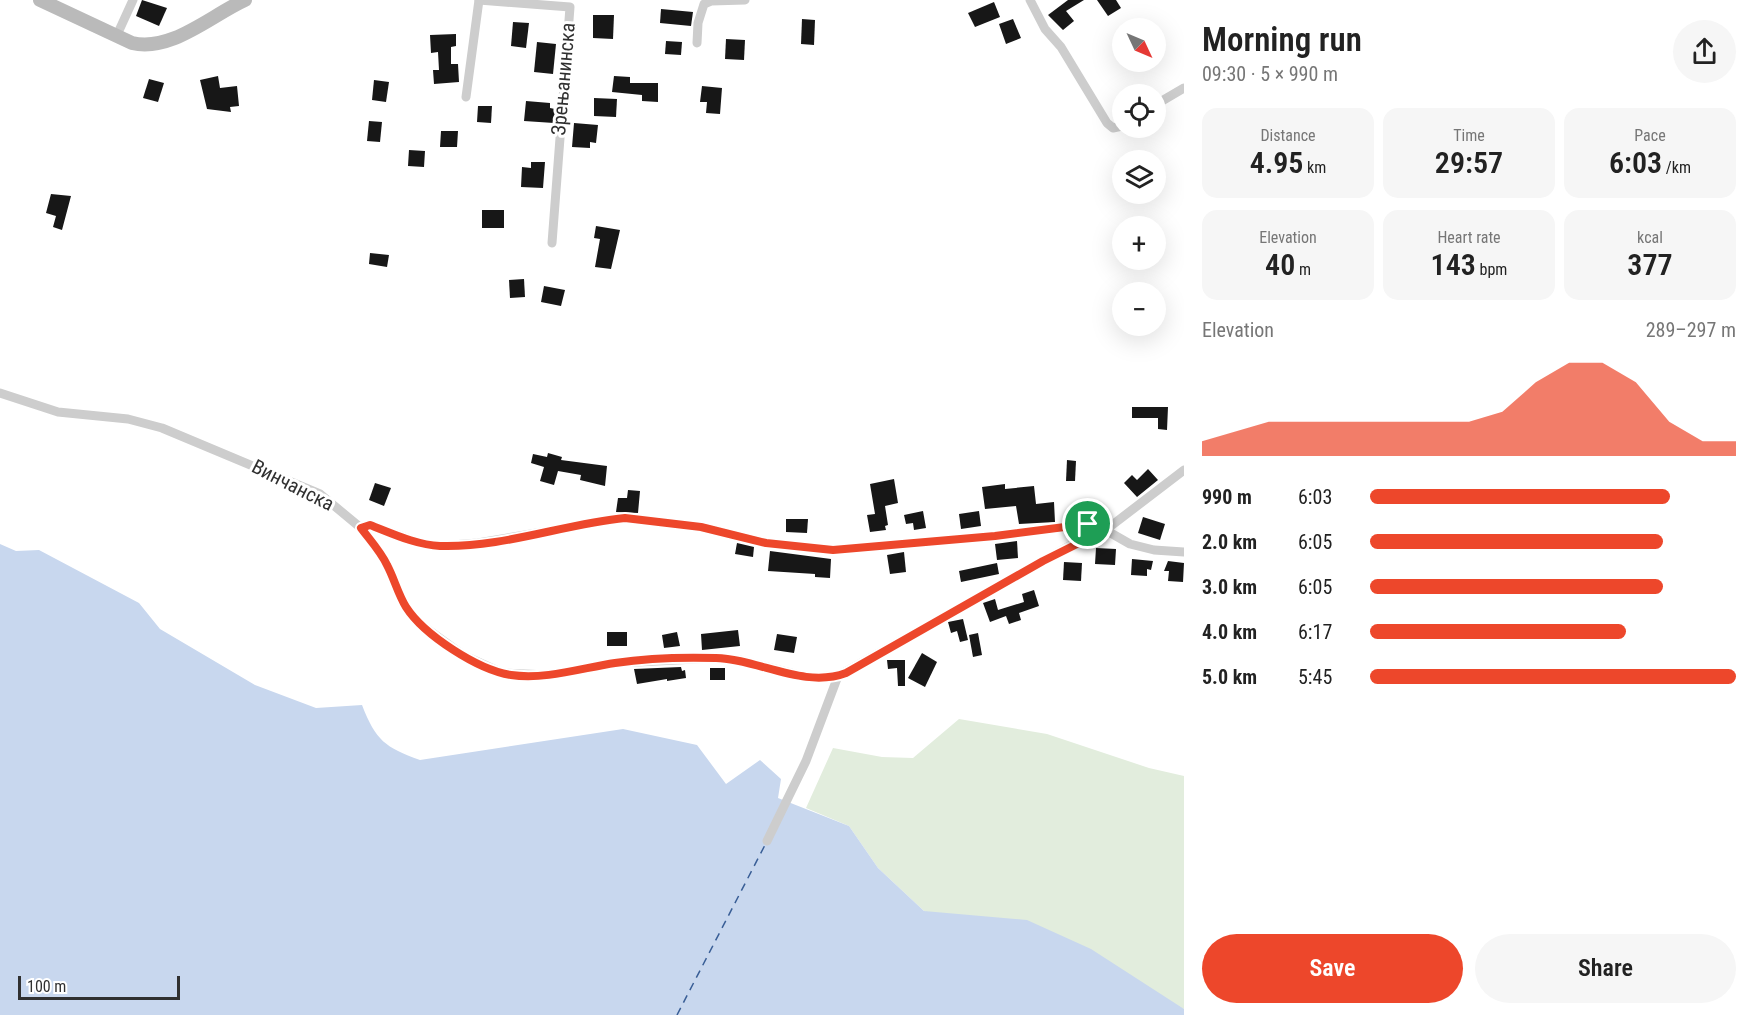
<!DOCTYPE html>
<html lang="en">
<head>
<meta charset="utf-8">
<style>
  body { margin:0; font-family:"Roboto Condensed",sans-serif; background:#f6f6f6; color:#222; height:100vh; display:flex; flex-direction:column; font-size:22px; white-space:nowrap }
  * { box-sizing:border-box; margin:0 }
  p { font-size:20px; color:#767676 }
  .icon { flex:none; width:33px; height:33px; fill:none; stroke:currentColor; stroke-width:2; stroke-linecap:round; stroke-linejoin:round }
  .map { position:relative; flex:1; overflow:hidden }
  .side { display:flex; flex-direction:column; background:#fff; width:570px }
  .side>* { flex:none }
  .needle { width:39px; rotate:134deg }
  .buttons { position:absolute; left:1112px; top:18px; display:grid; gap:12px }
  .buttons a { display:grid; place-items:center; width:54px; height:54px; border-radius:50%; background:#fff; box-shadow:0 6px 24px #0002; font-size:30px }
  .scale { position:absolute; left:18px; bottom:15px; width:162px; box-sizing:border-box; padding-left:6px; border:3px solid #303030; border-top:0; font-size:16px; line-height:21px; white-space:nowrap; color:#303030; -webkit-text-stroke:4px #fff; paint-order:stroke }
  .pin { position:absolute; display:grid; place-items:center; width:51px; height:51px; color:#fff; margin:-26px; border:3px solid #fff; border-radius:50%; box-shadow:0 2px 6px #0007 }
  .round { display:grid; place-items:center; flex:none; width:63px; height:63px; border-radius:32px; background:#f6f6f6 }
  .overview { display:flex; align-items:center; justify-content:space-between; height:102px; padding:0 18px }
  h1 { font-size:33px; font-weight:600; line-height:45px }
  .metrics { display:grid; grid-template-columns:repeat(3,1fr); gap:9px; height:102px; padding:6px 18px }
  .metrics div { display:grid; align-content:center; border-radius:15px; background:#f6f6f6; text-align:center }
  .metrics b { font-size:30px; font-weight:600 }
  .metrics small { font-size:16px; font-weight:400 }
  .metrics p { font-size:16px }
  .chart { height:168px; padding:12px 18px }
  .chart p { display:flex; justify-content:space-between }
  .chart svg { width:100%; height:108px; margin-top:6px; fill:#ed472b; opacity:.7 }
  .cta { display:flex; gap:12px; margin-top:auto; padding:12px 18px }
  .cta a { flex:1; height:69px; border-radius:36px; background:#ed472b; color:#fff; font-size:24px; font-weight:600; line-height:69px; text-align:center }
  .cta a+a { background:#f6f6f6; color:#222 }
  ul { padding:0 18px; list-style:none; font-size:20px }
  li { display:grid; grid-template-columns:96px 72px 1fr; align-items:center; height:45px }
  li i { height:15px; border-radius:8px; background:#ed472b }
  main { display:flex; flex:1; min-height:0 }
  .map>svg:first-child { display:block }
  .green { fill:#e2eddd }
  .water { fill:#c8d7ee }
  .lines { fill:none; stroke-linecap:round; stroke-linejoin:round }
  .ferry { stroke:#395e96; stroke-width:1.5; stroke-dasharray:8 6; stroke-linecap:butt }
  .building { fill:#171717 }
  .street { stroke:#cdcdcd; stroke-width:9 }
  .secondary { stroke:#bababa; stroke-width:14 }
  .route-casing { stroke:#fff; stroke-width:12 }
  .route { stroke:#ed472b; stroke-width:8 }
  .labels { text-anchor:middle; stroke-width:6; stroke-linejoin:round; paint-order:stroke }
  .street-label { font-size:20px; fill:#303030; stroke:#fff }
</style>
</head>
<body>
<main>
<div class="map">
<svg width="1184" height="1015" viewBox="0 0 1184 1015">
  <rect width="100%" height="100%" fill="#fff"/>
  <polygon class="green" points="959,719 1047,734 1149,768 1184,776 1184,1009 924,911 878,868 849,826 806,808 833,748 882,757 913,758"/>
  <path class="water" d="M0,544L16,551L39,550L139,603L160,629L255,685L316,708L362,705C376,741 385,747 420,760L623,729L697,745L726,784L760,760L781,779L778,798L849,826L878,868L924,911L1027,920L1091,949L1184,1009V1015H0Z"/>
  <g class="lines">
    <polyline class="ferry" points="677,1015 765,845"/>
  </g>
  <g class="building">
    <polygon points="142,0 167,8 159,26 136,16"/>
    <polygon points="1068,0 1084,0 1066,11 1074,21 1063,30 1048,15"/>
    <polygon points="1097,0 1116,0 1121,8 1108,16"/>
    <polygon points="994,2 1000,17 975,27 968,13"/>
    <polygon points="661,9 693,12 691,26 660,23"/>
    <polygon points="593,15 614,15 613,39 593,38"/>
    <polygon points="802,19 815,20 814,45 801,44"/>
    <polygon points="1013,19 1021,38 1006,44 999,24"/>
    <polygon points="513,22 529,23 526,48 511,46"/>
    <polygon points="456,34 456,46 451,47 451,64 458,64 459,82 434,84 433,70 439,70 438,52 431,53 430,35"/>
    <polygon points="726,39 745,40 744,60 725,59"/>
    <polygon points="666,41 682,42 681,55 665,54"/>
    <polygon points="537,42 556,44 553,74 534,72"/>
    <polygon points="218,76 220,88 237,86 239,106 230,107 231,112 207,109 200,80"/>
    <polygon points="614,76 630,77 630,83 658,83 658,102 642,101 642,95 612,92"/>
    <polygon points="149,79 164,83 158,102 143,98"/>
    <polygon points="374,80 389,82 386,102 372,100"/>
    <polygon points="702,86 722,88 720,114 706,113 707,102 700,102"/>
    <polygon points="594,98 617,99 616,117 594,116"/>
    <polygon points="526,101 550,103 550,108 555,109 554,123 524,121"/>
    <polygon points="478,106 492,106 491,123 477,122"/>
    <polygon points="369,121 382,122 380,142 367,141"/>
    <polygon points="574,123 598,125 596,143 590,142 590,148 572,147"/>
    <polygon points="441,131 458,131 457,147 440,147"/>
    <polygon points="409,150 425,151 424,167 408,166"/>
    <polygon points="531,162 545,162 543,188 521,187 522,167 531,168"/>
    <polygon points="51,194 71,196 62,230 53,227 56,216 46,213"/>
    <rect x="482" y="210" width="22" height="18"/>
    <polygon points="596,226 620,230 611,269 595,267 600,239 594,238"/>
    <polygon points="370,253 389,255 387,267 369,264"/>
    <polygon points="524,279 525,297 510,298 509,280"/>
    <polygon points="544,286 565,290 561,306 541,302"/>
    <polygon points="1132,407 1168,407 1167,430 1158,429 1158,418 1132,418"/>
    <polygon points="548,453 562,457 561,460 607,466 605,486 580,480 581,475 558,471 554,485 540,481 544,467 531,463 533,454 547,457"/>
    <polygon points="1067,460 1076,461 1075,481 1066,481"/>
    <polygon points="1148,469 1158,480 1137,497 1124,483 1132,475 1137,480"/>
    <polygon points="894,479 898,503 885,506 888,525 885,526 886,530 870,532 867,515 875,514 870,484"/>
    <polygon points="375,483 391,488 384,506 369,500"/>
    <polygon points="1005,484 1005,489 1034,486 1036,504 1054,502 1055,522 1019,524 1016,506 985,509 982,487"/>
    <polygon points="628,490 640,491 638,513 616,512 618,498 627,498"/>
    <polygon points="923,511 926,528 914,530 913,523 906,524 904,515"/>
    <polygon points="979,511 981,526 961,529 959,514"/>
    <polygon points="1143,517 1165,524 1160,540 1138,533"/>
    <polygon points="786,519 808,519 807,533 786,532"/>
    <polygon points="1017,541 1018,558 997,560 995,544"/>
    <polygon points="737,543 754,547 753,557 735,554"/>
    <polygon points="1096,548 1116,549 1115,565 1095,564"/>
    <polygon points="770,551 831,559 830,578 815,577 815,574 768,571"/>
    <polygon points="904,552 906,572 890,574 887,555"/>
    <polygon points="1132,559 1153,561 1151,570 1147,569 1147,576 1131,575"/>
    <polygon points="1168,561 1184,563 1183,582 1168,581 1169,571 1164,571"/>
    <polygon points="1064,562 1082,563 1081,581 1063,580"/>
    <polygon points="997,563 999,574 961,582 959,571"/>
    <polygon points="1034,590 1039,606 1019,613 1021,620 1009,624 1006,616 990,622 983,603 995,599 998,610 1024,602 1022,594"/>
    <polygon points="963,619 968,640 960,642 957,631 951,633 948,622"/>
    <polygon points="738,630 740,646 702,650 701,634"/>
    <rect x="607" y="632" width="20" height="14"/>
    <polygon points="677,632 680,646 664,648 662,635"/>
    <polygon points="978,633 982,655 973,657 969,635"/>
    <polygon points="777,634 797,637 794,653 774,650"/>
    <polygon points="922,653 937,662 925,687 908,678"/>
    <polygon points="887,660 905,660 905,686 898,686 897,668 888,669"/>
    <polygon points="681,667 682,671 685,670 686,678 667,681 667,679 637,684 634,669"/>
    <rect x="710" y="668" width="15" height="12"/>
  </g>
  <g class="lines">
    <g class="street">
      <polyline points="479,0 570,7 552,243"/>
      <polyline points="1030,0 1045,29 1061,47 1107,123 1113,128 1122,126"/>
      <polyline points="117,35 133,0"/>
      <polyline points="697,43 698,23 704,4 711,1 745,0"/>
      <polyline points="466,97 479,0"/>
      <polyline points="1155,105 1184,88"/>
      <polyline points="0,393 58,412 128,419 162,428 320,494 361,528 387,564 406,607 420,624 463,655 503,673 548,675 618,663 715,658 740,660 807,677 838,676"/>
      <polyline points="361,528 370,525 424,544 439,546 478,543 625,518 701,527 766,543 833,550 995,536 1095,524 1130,544 1154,550 1184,552"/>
      <polyline points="767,841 806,761 838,676 1073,544 1107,529 1184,470"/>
    </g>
    <path class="secondary" d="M40,0L132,43C172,52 210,16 245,0"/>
  </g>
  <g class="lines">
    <g class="route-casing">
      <path id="route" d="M625,518L701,527L766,543L833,550L995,536L1088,524L1107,529L1043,561L846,673C804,689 758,659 716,658C683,657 648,658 615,663C582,668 545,680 511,675C478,670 424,635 406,607C398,594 394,578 387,565C381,552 370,540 361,528L370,525C391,533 416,545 440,546C502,548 564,524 625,518Z"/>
    </g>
    <use href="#route" class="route"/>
  </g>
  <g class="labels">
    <g class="street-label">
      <text transform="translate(563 79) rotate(-85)" y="7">Зрењанинска</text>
      <text transform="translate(293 485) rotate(27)" y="7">Винчанска</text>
    </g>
  </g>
</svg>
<div class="buttons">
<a><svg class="needle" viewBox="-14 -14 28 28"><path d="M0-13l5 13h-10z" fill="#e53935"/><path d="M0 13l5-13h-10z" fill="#767676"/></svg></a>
<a><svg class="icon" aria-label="locate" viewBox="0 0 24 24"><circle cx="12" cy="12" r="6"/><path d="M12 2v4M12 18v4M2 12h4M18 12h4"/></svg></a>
<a><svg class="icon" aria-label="layers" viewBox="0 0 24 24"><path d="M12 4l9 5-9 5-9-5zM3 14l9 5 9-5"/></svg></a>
<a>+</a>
<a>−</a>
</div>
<div class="scale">100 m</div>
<div class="pin" style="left:1088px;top:524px;background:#1e9e55"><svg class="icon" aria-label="arrive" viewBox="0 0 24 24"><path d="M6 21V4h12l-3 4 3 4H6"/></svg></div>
</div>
<section class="side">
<div class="overview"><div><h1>Morning run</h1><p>09:30 · 5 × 990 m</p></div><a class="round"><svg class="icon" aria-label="share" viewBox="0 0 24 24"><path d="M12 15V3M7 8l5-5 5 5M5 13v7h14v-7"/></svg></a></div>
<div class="metrics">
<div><p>Distance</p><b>4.95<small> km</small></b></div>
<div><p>Time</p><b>29:57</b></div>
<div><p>Pace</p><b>6:03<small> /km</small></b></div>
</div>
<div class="metrics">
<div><p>Elevation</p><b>40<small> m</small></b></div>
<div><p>Heart rate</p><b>143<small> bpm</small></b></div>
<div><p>kcal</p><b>377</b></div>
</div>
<div class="chart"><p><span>Elevation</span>289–297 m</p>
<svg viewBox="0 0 160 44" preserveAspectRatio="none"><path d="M0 44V38L10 34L20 30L30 30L40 30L50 30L60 30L70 30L80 30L90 26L100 14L110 6L120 6L130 14L140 30L150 38L160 38V44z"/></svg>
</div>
<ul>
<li><b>990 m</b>6:03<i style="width:82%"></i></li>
<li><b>2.0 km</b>6:05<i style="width:80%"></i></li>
<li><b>3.0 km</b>6:05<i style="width:80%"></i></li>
<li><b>4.0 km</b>6:17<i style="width:70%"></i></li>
<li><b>5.0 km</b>5:45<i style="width:100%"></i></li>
</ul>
<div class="cta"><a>Save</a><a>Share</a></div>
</section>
</main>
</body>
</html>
